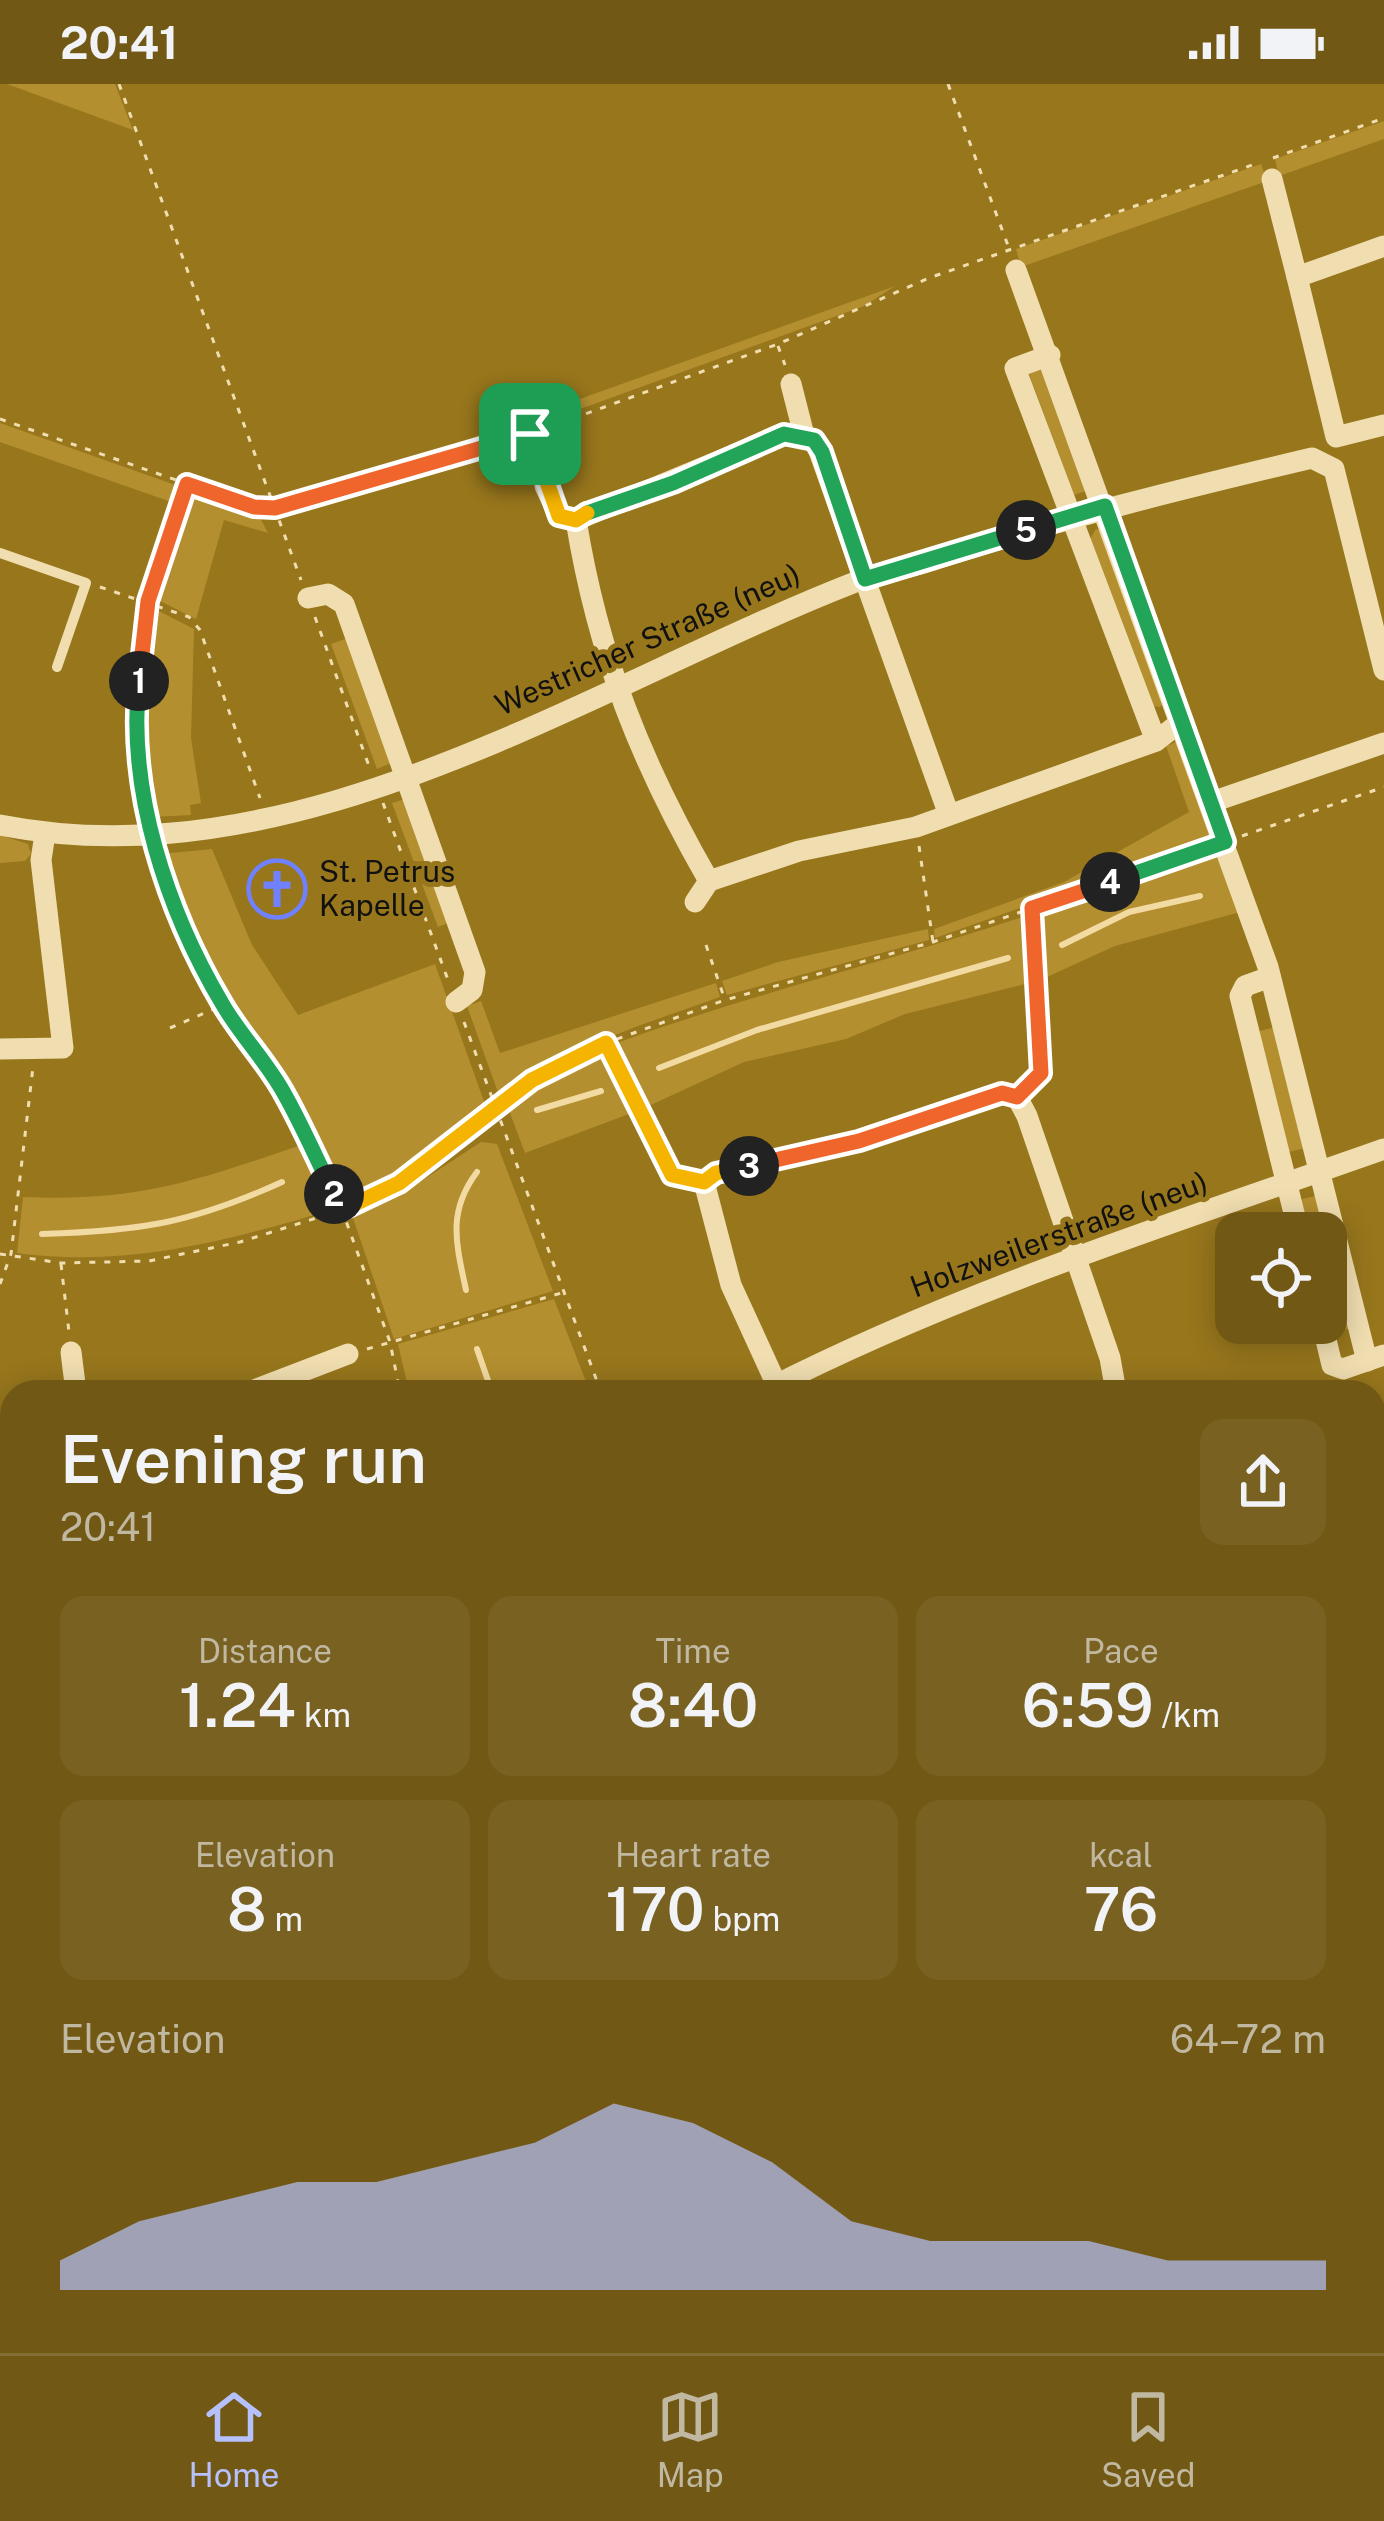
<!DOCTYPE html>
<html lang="en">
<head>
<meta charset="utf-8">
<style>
  body { margin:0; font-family:"Public Sans",sans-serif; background:#796122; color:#f1f3f6; height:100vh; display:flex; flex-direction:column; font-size:45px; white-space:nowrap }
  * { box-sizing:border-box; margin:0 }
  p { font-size:39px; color:#c0b8a0 }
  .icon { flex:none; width:66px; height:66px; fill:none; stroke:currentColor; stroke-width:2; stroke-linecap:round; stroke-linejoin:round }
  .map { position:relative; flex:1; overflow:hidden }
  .side { position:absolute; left:0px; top:1296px; width:1386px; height:975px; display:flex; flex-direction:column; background:#715815; border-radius:36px 36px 0 0; box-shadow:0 6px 30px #0003 }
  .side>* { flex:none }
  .fabs { position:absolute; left:1215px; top:1128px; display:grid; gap:24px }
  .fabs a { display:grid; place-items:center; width:132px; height:132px; border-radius:24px; background:#715815; box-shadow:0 6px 30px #0003; font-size:60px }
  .pin { position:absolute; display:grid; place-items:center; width:102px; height:102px; color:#fff; margin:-51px; border-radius:24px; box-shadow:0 6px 18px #0006 }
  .km { position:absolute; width:60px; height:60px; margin:-30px; border-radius:50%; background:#222; color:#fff; font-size:33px; line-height:60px; text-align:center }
  .round { display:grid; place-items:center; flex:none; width:126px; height:126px; border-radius:24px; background:#796122 }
  .head { display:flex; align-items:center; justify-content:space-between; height:204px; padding:0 60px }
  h1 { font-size:66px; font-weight:600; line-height:90px }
  .stats { display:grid; grid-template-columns:repeat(3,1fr); gap:18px; height:204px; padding:12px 60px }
  .stats div { display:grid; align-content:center; border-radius:24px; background:#796122; text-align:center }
  .stats b { font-size:60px; font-weight:600 }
  .stats small { font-size:33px; font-weight:400 }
  .stats p { font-size:33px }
  .chart { height:336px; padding:24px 60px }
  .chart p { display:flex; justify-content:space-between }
  .chart svg { width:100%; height:216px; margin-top:12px; fill:#b6c0fa; opacity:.7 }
  .status { display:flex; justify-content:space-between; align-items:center; height:84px; padding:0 60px; background:#715815; direction:ltr }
  .status svg { height:33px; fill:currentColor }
  .tabs { display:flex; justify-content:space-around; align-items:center; height:168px; border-top:3px solid #836e34; background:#715815; font-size:33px; color:#c0b8a0 }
  .tabs a { display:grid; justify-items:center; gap:6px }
  .tabs .current { color:#b6c0fa }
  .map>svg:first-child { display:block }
  .green { fill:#b48f30 }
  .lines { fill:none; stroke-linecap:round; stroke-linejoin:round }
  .stream { stroke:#f2daa3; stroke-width:6 }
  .path { stroke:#f0deb0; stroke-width:3; stroke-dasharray:6 9; stroke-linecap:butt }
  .lane { stroke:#f0deb0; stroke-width:10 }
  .street { stroke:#f0deb0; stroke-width:21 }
  .split-1-casing { stroke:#fff; stroke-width:24 }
  .split-2-casing { stroke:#fff; stroke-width:24 }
  .split-3-casing { stroke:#fff; stroke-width:24 }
  .split-4-casing { stroke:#fff; stroke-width:24 }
  .split-5-casing { stroke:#fff; stroke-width:24 }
  .split-6-casing { stroke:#fff; stroke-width:24 }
  .split-7-casing { stroke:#fff; stroke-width:24 }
  .split-1 { stroke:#f0652b; stroke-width:15 }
  .split-2 { stroke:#22a559; stroke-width:15 }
  .split-3 { stroke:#f5b400; stroke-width:15 }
  .split-4 { stroke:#f0652b; stroke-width:15 }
  .split-5 { stroke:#22a559; stroke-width:15 }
  .split-6 { stroke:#22a559; stroke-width:15 }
  .split-7 { stroke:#f5b400; stroke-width:15 }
  .labels { text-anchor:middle; stroke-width:10; stroke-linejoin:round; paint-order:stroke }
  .street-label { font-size:30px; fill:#111; stroke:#97761c }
  .poi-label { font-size:30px; fill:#111; stroke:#97761c; text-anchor:start }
</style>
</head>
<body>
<div class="status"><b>20:41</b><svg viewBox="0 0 49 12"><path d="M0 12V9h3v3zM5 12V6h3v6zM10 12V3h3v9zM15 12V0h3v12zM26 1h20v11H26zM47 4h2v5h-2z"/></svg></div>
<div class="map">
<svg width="1384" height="2269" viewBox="0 0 1384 2269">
  <rect width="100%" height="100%" fill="#97761c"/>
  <g class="green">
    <polygon points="7,0 115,0 133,46"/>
    <polygon points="1384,37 1384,55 1279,92 1275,75"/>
    <polygon points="1261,80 1267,97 1021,183 1016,165"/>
    <polygon points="895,202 864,222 448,373 407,377"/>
    <polygon points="1042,283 1089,406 1074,411 1029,290"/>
    <polygon points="0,339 181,403 174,419 0,358"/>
    <polygon points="190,406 258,430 268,449 224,436 196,535 154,514"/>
    <polygon points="1096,445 1107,449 1166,616 1160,623 1152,622 1090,455"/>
    <polygon points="151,523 194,545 191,654 201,719 190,721 191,731 152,733 143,621"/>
    <polygon points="348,554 393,678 377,685 331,560"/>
    <polygon points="1181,656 1218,754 935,854 934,845 1064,798 1189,728 1166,662"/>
    <polygon points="408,714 448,839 438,843 392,719"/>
    <polygon points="0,751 28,760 31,770 25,777 0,779"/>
    <path d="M212,765L252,861L298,931L435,880L486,1023C443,1065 399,1097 344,1121L292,1012L209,880L161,770Z"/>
    <polygon points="1220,766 1244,827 1115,862 1038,897 1035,828"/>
    <path d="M1029,831L1033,898L905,930L846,955L744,978L642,1025L611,961C748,911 890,877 1029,831Z"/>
    <polygon points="928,845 929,856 727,911 722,897 778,878"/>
    <path d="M716,899L720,913C644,940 565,964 500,1014L467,922L481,917L500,969Z"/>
    <polygon points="1276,943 1305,1064 1284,1069 1255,948"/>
    <polygon points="606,963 637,1027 525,1069 507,1021"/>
    <polygon points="481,1058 497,1060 553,1207 394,1255 352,1131 423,1096"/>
    <path d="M301,1061L334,1125C228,1157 128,1184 17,1169L23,1113C137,1118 195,1097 301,1061Z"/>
    <polygon points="1320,1111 1352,1244 1331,1249 1326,1149 1306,1149 1298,1116"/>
    <polygon points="554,1215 590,1308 409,1308 398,1260"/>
  </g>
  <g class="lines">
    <g class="stream">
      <polyline points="1062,861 1129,828 1200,812"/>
      <polyline points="659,984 757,946 1008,874"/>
      <polyline points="537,1026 601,1007"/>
      <path d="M42,1150C141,1147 192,1139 282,1098"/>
      <path d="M466,1206C456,1159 447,1128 477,1088"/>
      <polyline points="477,1265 492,1308"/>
    </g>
    <g class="path">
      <polyline points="119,0 301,496"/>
      <polyline points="948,0 1010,167"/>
      <polyline points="1273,74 1384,34"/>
      <polyline points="778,262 785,281"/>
      <polyline points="0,335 254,423 275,424 530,350 778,260 929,194 1258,79"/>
      <polyline points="530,352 539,383"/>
      <polyline points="100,503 189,533 200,546 260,714"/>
      <polyline points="315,533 369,682"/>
      <polyline points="383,719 448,896"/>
      <polyline points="147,728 136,626 147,517 186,403"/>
      <polyline points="1242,752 1384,703"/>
      <polyline points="919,762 933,858"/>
      <polyline points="156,766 223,921 284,1008 342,1126 390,1258 400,1308"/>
      <polyline points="381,829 416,815"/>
      <polyline points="706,861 725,916"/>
      <polyline points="464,938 601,1308"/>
      <polyline points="170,944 223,921"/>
      <polyline points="607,961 672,1091 685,1094"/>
      <polyline points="1031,999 1041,989 1032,827"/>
      <polyline points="0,1170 61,1179 149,1177 240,1158 342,1126 399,1099 532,996 606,959 725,916 933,858 1205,765"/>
      <polyline points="61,1180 69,1248"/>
      <polyline points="0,1200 11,1170 33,983"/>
      <polyline points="367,1265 565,1208"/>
      <polyline points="1374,1412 1384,1407"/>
      <polyline points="0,1868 12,1866"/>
      <polyline points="0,1911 12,1915"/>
      <polyline points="1374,2085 1384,2081"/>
      <polyline points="950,2259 953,2269"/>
      <polyline points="355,2269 356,2259"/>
    </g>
    <polyline class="lane" points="0,469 86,499 57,583"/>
    <g class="street">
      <polyline points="1272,95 1297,193"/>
      <polyline points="1384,162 1297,193 1336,353 1384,341"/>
      <polyline points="1016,186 1268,883 1367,1277"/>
      <polyline points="1050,271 1015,284 1156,657"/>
      <polyline points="791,300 804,351"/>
      <polyline points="545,402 559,432 576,436"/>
      <polyline points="308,514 328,510 344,520 475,888 472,906 456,918"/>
      <polyline points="1212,718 1384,659"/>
      <path d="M949,731L815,356L784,350L576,436C598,572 641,679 709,797L799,767L916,743L1156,657L1182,637"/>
      <path d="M0,741C303,800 588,602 858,497C882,488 911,484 936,475C1060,435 1185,404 1312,374L1334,385L1384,586"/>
      <polyline points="695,818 709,797"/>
      <polyline points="1270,893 1245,902 1240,912 1299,1149"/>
      <polyline points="0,965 63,964 41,776 45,750"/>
      <polyline points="1322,1239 1332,1281 1343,1285 1384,1271"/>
      <polyline points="71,1268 76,1308"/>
      <polyline points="249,1308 348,1270"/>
      <path d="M762,1308C961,1206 1174,1139 1384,1065"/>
      <polyline points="780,1308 731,1201 704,1098 716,1089 859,1057 1002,1009 1017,1013 1027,1032 1110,1274 1116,1308"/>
      <polyline points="0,1513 12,1513"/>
      <polyline points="0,1716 12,1698"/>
    </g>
  </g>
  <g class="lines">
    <g class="split-1-casing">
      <polyline id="split-1" points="139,597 148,517 187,400 254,423 275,424 530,350"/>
    </g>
    <g class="split-2-casing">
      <path id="split-2" d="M139,597C127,706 167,827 223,921C241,952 268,979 285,1011C303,1043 318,1078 334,1110"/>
    </g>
    <g class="split-3-casing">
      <polyline id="split-3" points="334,1110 342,1126 399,1099 532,996 606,959 672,1091 704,1098 716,1089 749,1082"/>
    </g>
    <g class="split-4-casing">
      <polyline id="split-4" points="749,1082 859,1057 1002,1009 1017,1013 1041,989 1032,824 1110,798"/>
    </g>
    <g class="split-5-casing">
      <polyline id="split-5" points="1026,446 1105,422 1225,758 1110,798"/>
    </g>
    <g class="split-6-casing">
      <polyline id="split-6" points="587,429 673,399 784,350 814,356 822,368 865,495 1026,446"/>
    </g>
    <g class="split-7-casing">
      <polyline id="split-7" points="530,350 559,432 576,436 587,429"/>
    </g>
    <use href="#split-1" class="split-1"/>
    <use href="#split-2" class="split-2"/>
    <use href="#split-3" class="split-3"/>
    <use href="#split-4" class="split-4"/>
    <use href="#split-5" class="split-5"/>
    <use href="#split-6" class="split-6"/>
    <use href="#split-7" class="split-7"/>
  </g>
  <defs>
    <g id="church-ring" transform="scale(3)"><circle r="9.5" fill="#97761c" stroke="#6f81ff" stroke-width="1.5"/><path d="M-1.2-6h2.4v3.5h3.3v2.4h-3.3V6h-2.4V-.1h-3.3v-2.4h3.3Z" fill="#6f81ff"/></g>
  </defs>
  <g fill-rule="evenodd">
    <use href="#church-ring" x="277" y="805"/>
  </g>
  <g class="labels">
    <g class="street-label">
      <text transform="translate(648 556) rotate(-24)" y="10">Westricher Straße (neu)</text>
      <text transform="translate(1059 1151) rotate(-20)" y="10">Holzweilerstraße (neu)</text>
    </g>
    <g class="poi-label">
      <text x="319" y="798">St. Petrus<tspan x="319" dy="34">Kapelle</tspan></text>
    </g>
  </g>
</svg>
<div class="fabs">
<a><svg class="icon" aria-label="locate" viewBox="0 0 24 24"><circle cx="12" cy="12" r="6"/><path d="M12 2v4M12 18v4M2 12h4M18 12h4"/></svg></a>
</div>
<div class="pin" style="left:530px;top:350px;background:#1e9e55"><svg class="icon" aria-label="arrive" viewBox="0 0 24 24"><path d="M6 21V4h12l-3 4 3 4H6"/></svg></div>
<b class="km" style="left:139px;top:597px">1</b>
<b class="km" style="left:334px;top:1110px">2</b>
<b class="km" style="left:749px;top:1082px">3</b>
<b class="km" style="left:1110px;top:798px">4</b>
<b class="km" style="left:1026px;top:446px">5</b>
<section class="side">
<div class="head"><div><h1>Evening run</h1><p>20:41</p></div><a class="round"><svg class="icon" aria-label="share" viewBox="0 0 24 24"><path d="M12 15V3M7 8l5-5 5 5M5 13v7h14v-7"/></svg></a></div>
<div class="stats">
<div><p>Distance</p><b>1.24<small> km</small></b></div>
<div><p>Time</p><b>8:40</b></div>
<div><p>Pace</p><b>6:59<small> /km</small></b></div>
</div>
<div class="stats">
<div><p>Elevation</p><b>8<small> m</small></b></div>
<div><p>Heart rate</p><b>170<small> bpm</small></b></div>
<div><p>kcal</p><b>76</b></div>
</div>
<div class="chart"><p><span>Elevation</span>64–72 m</p>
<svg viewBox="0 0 160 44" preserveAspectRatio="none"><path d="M0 44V38L10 30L20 26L30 22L40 22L50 18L60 14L70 6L80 10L90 18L100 30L110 34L120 34L130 34L140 38L150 38L160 38V44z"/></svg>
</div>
</section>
</div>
<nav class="tabs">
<a class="current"><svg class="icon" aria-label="home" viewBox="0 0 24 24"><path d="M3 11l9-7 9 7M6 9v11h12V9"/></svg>Home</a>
<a><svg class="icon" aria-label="map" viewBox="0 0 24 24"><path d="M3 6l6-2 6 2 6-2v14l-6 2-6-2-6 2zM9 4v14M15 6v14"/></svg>Map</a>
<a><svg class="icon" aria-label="saved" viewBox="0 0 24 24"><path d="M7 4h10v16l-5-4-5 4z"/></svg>Saved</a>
</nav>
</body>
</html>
